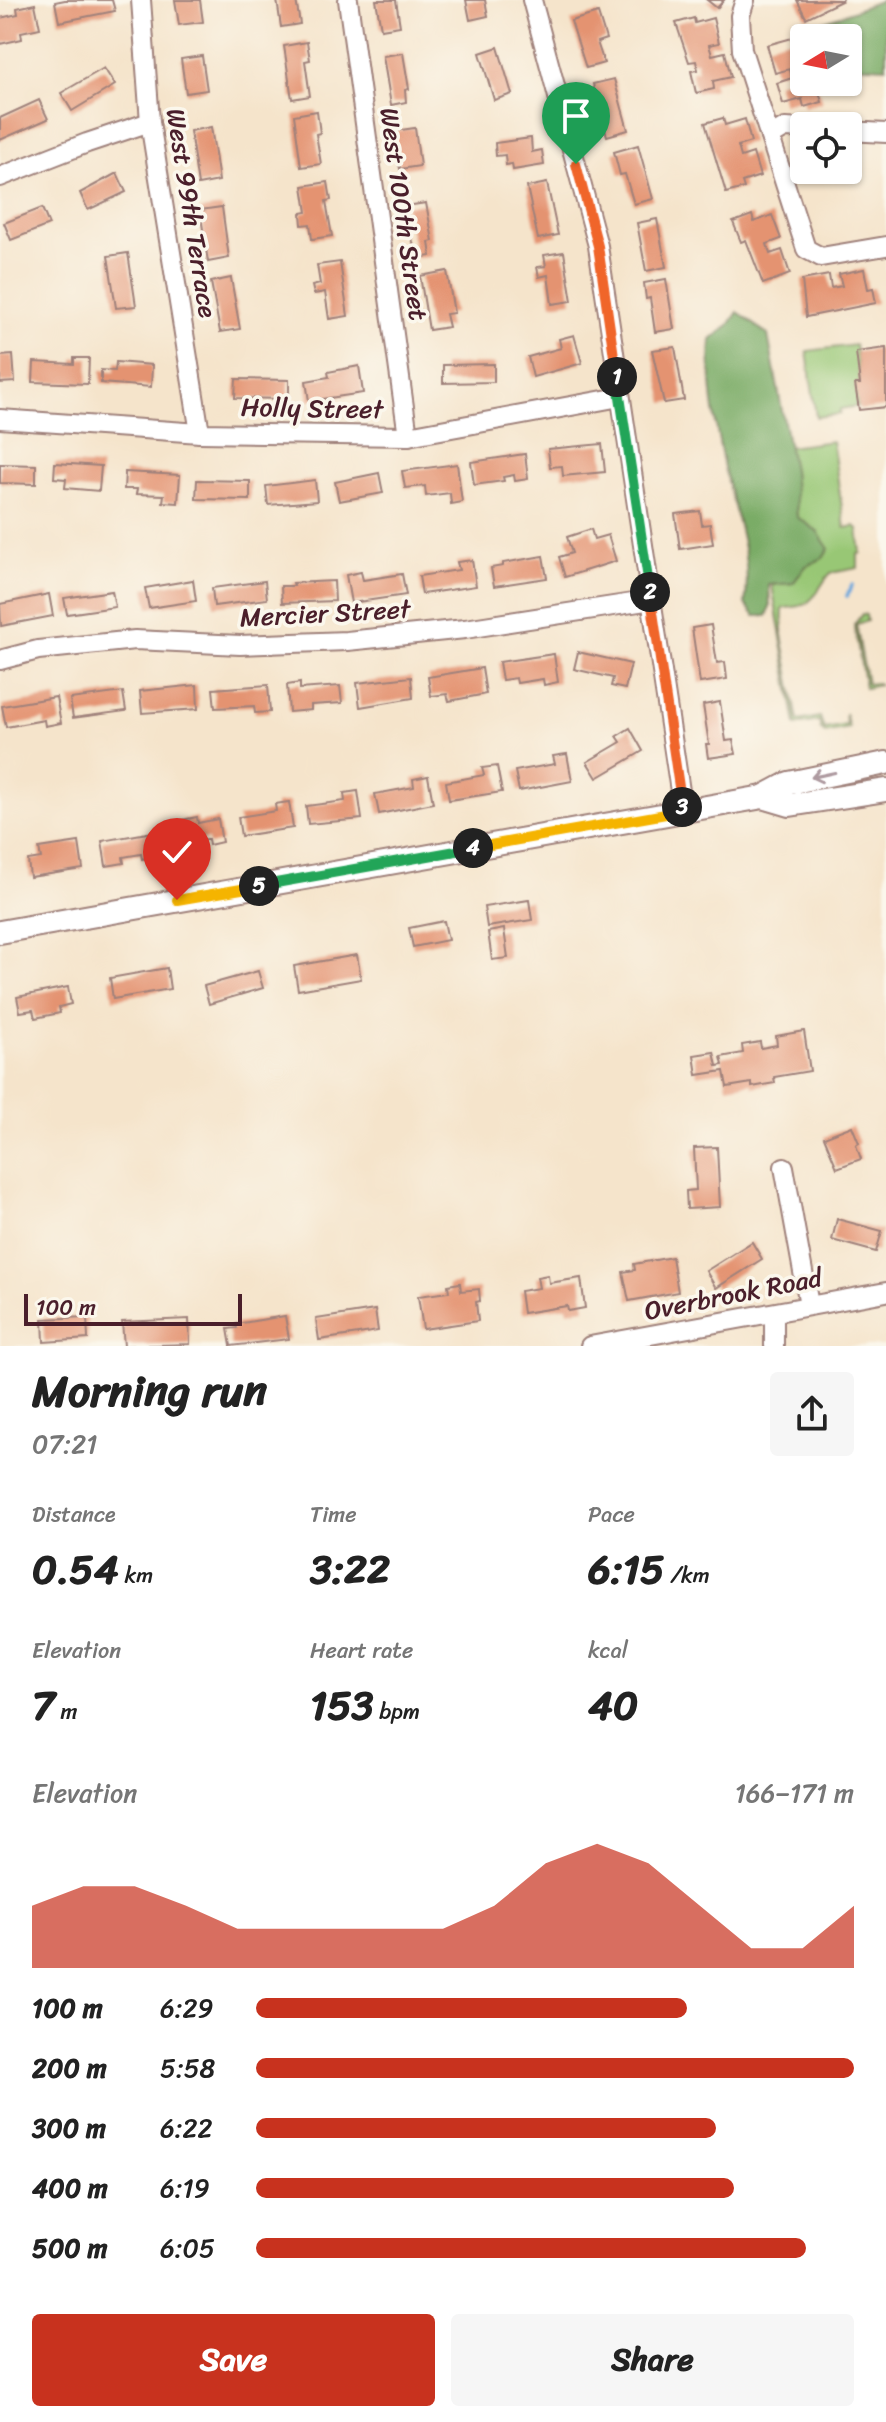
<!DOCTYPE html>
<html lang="en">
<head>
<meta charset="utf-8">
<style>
  body { margin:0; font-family:Sriracha,sans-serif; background:#f6f6f6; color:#222; height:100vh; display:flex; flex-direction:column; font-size:30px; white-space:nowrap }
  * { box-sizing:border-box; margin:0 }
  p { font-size:26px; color:#767676 }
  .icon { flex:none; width:44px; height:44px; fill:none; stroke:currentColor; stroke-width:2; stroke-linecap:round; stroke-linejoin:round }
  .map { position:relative; height:1346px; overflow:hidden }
  .sheet { display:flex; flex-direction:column; background:#fff; flex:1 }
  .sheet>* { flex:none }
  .needle { width:52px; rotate:260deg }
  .tools { position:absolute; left:790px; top:24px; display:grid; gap:16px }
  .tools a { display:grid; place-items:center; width:72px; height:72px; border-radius:8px; background:#fff; box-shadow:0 2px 6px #0004; font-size:40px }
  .scale { position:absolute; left:24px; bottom:20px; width:218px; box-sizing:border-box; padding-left:8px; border:4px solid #4a1f2b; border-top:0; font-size:22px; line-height:28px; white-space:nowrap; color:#4a1f2b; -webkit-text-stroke:6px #fbf7ec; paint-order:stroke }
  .pin { position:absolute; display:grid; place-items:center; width:68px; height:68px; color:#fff; margin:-82px -34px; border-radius:50% 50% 50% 0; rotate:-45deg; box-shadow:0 0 8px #0007 }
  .pin .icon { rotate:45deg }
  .km { position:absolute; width:40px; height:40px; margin:-20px; border-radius:50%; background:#222; color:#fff; font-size:22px; line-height:40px; text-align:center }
  .round { display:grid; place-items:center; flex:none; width:84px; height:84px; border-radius:8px; background:#f6f6f6 }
  .summary { display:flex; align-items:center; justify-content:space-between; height:136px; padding:0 32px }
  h1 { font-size:44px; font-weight:800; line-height:60px }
  .figures { display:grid; grid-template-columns:repeat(3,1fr); gap:12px; height:136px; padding:8px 32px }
  .figures div { display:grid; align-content:center }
  .figures b { font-size:40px; font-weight:800 }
  .figures small { font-size:22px; font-weight:400 }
  .figures p { font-size:22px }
  .chart { height:224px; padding:16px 32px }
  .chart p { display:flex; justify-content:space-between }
  .chart svg { width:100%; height:144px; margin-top:8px; fill:#c8321e; opacity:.7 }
  .primary-button { display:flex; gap:16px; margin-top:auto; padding:16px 32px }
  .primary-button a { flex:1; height:92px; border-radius:8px; background:#c8321e; color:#fff; font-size:32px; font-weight:800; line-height:92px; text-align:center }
  .primary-button a+a { background:#f6f6f6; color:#222 }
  ul { padding:0 32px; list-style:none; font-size:26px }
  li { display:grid; grid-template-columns:128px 96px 1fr; align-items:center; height:60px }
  li i { height:20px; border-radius:10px; background:#c8321e }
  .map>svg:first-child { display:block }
  .green { fill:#98c775; stroke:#717350; stroke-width:2 }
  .forest { fill:#7aac66; stroke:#626648; stroke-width:2 }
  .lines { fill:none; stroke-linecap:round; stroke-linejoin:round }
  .stream { stroke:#69a8dc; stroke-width:4 }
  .building { fill:#e49371 }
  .minor-casing { stroke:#a0827b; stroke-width:22 }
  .major-casing { stroke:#a0827b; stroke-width:26 }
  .minor { stroke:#fff; stroke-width:18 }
  .major { stroke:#fff; stroke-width:22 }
  .oneway { stroke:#ae9aa0 }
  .split-1-casing { stroke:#fff; stroke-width:16 }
  .split-2-casing { stroke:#fff; stroke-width:16 }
  .split-3-casing { stroke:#fff; stroke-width:16 }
  .split-4-casing { stroke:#fff; stroke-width:16 }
  .split-5-casing { stroke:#fff; stroke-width:16 }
  .split-6-casing { stroke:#fff; stroke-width:16 }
  .split-1 { stroke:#f0652b; stroke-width:10 }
  .split-2 { stroke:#22a559; stroke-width:10 }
  .split-3 { stroke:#f0652b; stroke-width:10 }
  .split-4 { stroke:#f5b400; stroke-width:10 }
  .split-5 { stroke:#22a559; stroke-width:10 }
  .split-6 { stroke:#f5b400; stroke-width:10 }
  .labels { text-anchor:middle; stroke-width:7; stroke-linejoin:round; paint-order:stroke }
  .street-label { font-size:26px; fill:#4a1f2b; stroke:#fbf7ec }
</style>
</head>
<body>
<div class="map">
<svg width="886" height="1346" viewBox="0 0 886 1346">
  <rect width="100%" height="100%" fill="#fbf7ec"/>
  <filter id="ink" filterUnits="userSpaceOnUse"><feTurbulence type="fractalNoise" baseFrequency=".0125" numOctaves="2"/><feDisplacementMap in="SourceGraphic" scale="16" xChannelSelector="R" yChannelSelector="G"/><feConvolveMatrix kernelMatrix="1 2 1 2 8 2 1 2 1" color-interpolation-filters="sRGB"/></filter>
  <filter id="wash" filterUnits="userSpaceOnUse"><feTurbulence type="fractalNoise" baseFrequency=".006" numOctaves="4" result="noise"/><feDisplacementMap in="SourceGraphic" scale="32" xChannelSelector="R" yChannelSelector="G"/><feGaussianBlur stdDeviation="1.8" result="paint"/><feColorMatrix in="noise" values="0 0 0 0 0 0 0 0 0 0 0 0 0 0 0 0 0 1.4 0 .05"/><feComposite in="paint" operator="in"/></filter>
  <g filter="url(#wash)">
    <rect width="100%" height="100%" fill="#f5e4cb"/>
    <g class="green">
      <polygon points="855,345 860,384 856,385 858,406 840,409 840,414 816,417 807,351"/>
      <path d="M832,441L845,528L855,526L858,529L861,553L858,554V568L831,573C821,582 817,599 803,605C796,608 791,606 783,609L782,635L798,721L820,717L824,729L846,725L845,713L849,728L825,733L821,730L819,721L796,725L772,585L793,583L806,566L823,558L828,551L817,531L797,517L793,470L787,447Z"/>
      <polygon points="862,614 866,615 867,621 856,624 867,684 876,683 879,685 865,688 854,625"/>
    </g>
    <g class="forest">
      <polygon points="882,0 886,0 886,67 848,65 848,38 816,38 812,26"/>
      <path d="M738,312L768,335L793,470L797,517L817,531L829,549L823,558L806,566L793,583L769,585L770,607L767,616H755L745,604C753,554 733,511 723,463C715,423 708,381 711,340L729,325Z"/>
    </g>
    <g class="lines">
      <polyline class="stream" points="847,596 852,585"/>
    </g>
    <g id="blocks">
      <g class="building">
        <polygon points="65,0 112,0 115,11 59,22 55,2"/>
        <polygon points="175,0 200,0 203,22 179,25"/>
        <polygon points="277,0 296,0 300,24 281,27"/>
        <polygon points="376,0 396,0 400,26 381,29"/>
        <polygon points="466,0 485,0 488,16 470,20"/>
        <polygon points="707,0 724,0 717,8"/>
        <polygon points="797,0 843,0 806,18"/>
        <polygon points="35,4 40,28 21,32 22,39 0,44 0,18 18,14 17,8"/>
        <polygon points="598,13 606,39 597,42 604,63 586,68 571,21"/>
        <polygon points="694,18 695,23 713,18 719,43 709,45 712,55 725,52 731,77 713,81 714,89 696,93 691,71 698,70 696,61 689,62 676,23"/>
        <polygon points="803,35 804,82 816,82 822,102 804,107 802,99 783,104 777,83 792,78 790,69 775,73 767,45"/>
        <polygon points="307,42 310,60 305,61 310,96 292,99 284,46"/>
        <polygon points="498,47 512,94 494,100 480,53"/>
        <polygon points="403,53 409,89 405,90 406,102 391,105 383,56"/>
        <polygon points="202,56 207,90 186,93 181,59"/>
        <polygon points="104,68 115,85 72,111 61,93"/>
        <polygon points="614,79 628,130 607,136 593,84"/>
        <polygon points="39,100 48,119 0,140 0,118"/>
        <polygon points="317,111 320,133 316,134 321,164 301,167 294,115"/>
        <polygon points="723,118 725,125 745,119 751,142 738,146 741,157 753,153 760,176 742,182 744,188 726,193 705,123"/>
        <polygon points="211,127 219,181 198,185 190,131"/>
        <polygon points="415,128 420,166 400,169 394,131"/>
        <polygon points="531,138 532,152 542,150 544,165 513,170 512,164 506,165 505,155 496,156 495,143"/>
        <polygon points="638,145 653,199 634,204 625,174 620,175 614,152"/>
        <polygon points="117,173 126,192 88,210 80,193"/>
        <polygon points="328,182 331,200 326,201 332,236 312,239 310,224 302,225 301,213 307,212 303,186"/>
        <polygon points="547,183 558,235 538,239 527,187"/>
        <polygon points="426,203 433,241 429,242 431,256 416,258 406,206"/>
        <polygon points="222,207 229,258 208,262 200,210"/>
        <polygon points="42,208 49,225 11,240 4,223"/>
        <polygon points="752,215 754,222 772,215 781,239 767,244 770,254 782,250 790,274 763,284 746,240 741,242 733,222"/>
        <polygon points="657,219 666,267 646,271 637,223"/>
        <polygon points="564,252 572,301 552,304 548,275 539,277 537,267 546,266 544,255"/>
        <polygon points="128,253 136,306 116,308 108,256"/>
        <polygon points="340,262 348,316 329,319 325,292 314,294 312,286 320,284 317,265"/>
        <polygon points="864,269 868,289 873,288 876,303 806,317 802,280 829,275 831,288 842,286 839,274"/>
        <polygon points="447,271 454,313 446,314 449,327 429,330 420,276"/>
        <polygon points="231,278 240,329 220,332 211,282"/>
        <polygon points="666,279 674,329 655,332 650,298 646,299 644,283"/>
        <polygon points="574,335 582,363 533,377 528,357 561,348 559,339"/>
        <polygon points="675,347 684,400 664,403 652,350"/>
        <polygon points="886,348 886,407 859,410 855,384 860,384 856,352"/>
        <polygon points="13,355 15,382 0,383 0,356"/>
        <polygon points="74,358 89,358 88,384 33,382 34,362 74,364"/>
        <polygon points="116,362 152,365 151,387 101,383 101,370 115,371"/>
        <polygon points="494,364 494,382 443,383 443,365"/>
        <polygon points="359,366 363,393 309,401 306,381 329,377 328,372"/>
        <polygon points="236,379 289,380 289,399 235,398"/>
        <polygon points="602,444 605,472 563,476 562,466 550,467 548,449"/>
        <polygon points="525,454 528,479 515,481 514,475 503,477 504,481 474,485 471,462"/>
        <polygon points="55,463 101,466 99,491 65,488 66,479 54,478"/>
        <polygon points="0,464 36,465 36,484 0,483"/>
        <polygon points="457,464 462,502 451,504 450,493 426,496 425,486 405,488 402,471"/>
        <polygon points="125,472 180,475 178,503 163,502 164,495 136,494 137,489 124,489"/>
        <polygon points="379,473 383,493 339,501 335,482"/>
        <polygon points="197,480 250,481 250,500 196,499"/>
        <polygon points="315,480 317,501 268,505 266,486"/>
        <polygon points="700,511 702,525 710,524 713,544 680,549 675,514"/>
        <polygon points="591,529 594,539 608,535 616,561 565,577 559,557 572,553 567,537"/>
        <polygon points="543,556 547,578 494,586 491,568 503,566 503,563"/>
        <polygon points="472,560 476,586 422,594 419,576 459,570 457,562"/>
        <polygon points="361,572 363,580 402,574 406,595 351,603 346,575"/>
        <polygon points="193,580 196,601 149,608 145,588"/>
        <polygon points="265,581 267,599 214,606 212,588"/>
        <polygon points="334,581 335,601 282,603 281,586 294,586 293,583"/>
        <polygon points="112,591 115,607 67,614 64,598"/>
        <polygon points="49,594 53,616 1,626 0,604"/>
        <polygon points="711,625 717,663 725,662 727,679 700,683 692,628"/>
        <polygon points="578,652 631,664 625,689 611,686 613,678 574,669"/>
        <polygon points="554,654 558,682 544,685 543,679 517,683 516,678 502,680 499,662"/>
        <polygon points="482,668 486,694 449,701 447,694 431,696 428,677"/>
        <polygon points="411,677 413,698 360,707 357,683"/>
        <polygon points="300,683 300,689 340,686 342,703 311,705 311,710 289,712 287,685"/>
        <polygon points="197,685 198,709 142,713 140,691"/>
        <polygon points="268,685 270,712 255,713 254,706 215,708 213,689"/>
        <polygon points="123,692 126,711 73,718 70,699"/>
        <polygon points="56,697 61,723 45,726 44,720 6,727 2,706"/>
        <polygon points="720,702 726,741 733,740 736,754 708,758 706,744 709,744 703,705"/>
        <polygon points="630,728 643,751 597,778 587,762 621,742 617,736"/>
        <polygon points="567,754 572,781 519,791 515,771 555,764 553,756"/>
        <polygon points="497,766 502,792 449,800 446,782 484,775 482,768"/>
        <polygon points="428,776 433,803 379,814 375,794 414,787 413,779"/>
        <polygon points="358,791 362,819 308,824 306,806 345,801 344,793"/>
        <polygon points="289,802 293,828 241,836 238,817 276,811 275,804"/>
        <polygon points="197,817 198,823 218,819 222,842 209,845 208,839 171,846 168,829 184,826 182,820"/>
        <polygon points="153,832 157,856 142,859 141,854 123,857 124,863 106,866 102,841"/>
        <polygon points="79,842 83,869 30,877 28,860 41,858 39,848"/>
        <polygon points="529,900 532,920 487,927 484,907"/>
        <polygon points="444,921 448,940 413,947 409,928"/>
        <polygon points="504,929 508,958 492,960 488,932"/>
        <polygon points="357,955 361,979 298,990 294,966"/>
        <polygon points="167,968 170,989 113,999 110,978"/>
        <polygon points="258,971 263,988 209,1004 204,986"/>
        <polygon points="68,987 71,1004 59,1007 60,1013 35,1018 33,1010 20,1012 17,997"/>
        <polygon points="804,1031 810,1071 774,1077 775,1083 752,1087 752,1083 727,1087 724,1071 697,1075 694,1055 714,1052 717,1066 723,1065 721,1057 743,1053 742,1045 760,1042 761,1048 777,1045 776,1036"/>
        <polygon points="852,1126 859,1143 856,1145 861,1159 837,1168 824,1137"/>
        <polygon points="717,1147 720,1207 687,1209 686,1191 696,1190 694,1148"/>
        <polygon points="837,1219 882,1231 876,1252 832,1240"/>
        <polygon points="752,1242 762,1259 716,1288 706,1271"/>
        <polygon points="672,1257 678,1292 629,1301 623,1272 635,1270 634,1264"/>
        <polygon points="548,1275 549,1283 581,1278 585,1308 568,1311 567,1306 523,1313 520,1291 539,1288 537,1277"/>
        <polygon points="460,1283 461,1291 479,1289 480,1301 476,1302 478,1321 423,1329 418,1296 449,1292 448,1285"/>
        <polygon points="375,1310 378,1331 319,1340 316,1319"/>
        <polygon points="285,1316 289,1339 231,1346 228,1329 237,1328 236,1324"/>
        <polygon points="87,1317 88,1339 44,1342 43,1319"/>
        <polygon points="189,1319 190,1344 124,1346 122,1322"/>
      </g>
    </g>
  </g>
  <g filter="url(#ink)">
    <use href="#blocks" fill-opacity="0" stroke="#a0827b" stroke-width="2"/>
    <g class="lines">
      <g class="minor-casing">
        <g id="minor">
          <polyline points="141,0 150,122 200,433"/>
          <polyline points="348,0 408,436"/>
          <polyline points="532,0 598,246 683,811"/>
          <polyline points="745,0 740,16 742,50 806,249 821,257 886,246"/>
          <polyline points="848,131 886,133"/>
          <polyline points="770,137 785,128 804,129"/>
          <polyline points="0,177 87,143 150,122"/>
          <polyline points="0,419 200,433 408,436 620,397"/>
          <polyline points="0,660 38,650 135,640 240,645 347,641 465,629 652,600"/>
          <polyline points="784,1167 809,1305"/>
          <polyline points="774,1314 774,1346"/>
          <polyline points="590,1346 886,1292"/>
        </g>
      </g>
      <g class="major-casing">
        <g id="major">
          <polyline points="763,797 790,805 886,790"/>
          <polyline points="0,932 763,797 789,783 886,763"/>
        </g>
      </g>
      <use href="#minor" class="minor"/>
      <use href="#major" class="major"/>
    </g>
    <defs><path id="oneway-shaft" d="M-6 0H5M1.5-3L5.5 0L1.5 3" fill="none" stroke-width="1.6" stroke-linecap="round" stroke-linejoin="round" transform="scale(2)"/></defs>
    <use class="oneway" href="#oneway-shaft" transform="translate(823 775) rotate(168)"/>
  </g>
  <g class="lines" filter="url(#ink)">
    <g class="split-1-casing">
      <polyline id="split-1" points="576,164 598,246 617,377"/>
    </g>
    <g class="split-2-casing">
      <polyline id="split-2" points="617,377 650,592"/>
    </g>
    <g class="split-3-casing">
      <polyline id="split-3" points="650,592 682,807"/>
    </g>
    <g class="split-4-casing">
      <polyline id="split-4" points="473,848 683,811 682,807"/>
    </g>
    <g class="split-5-casing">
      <polyline id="split-5" points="259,886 473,848"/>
    </g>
    <g class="split-6-casing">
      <polyline id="split-6" points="177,900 259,886"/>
    </g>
    <use href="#split-1" class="split-1"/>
    <use href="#split-2" class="split-2"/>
    <use href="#split-3" class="split-3"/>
    <use href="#split-4" class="split-4"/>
    <use href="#split-5" class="split-5"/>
    <use href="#split-6" class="split-6"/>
  </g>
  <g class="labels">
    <g class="street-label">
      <text transform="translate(192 213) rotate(81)" y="9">West 99th Terrace</text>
      <text transform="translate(404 214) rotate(82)" y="9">West 100th Street</text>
      <text transform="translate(312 408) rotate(1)" y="9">Holly Street</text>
      <text transform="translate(325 613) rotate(-3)" y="9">Mercier Street</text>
      <text transform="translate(733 1294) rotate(-11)" y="9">Overbrook Road</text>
    </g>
  </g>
</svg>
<div class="tools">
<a><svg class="needle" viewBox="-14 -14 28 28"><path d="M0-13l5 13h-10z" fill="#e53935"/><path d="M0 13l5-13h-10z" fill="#767676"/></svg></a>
<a><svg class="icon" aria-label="locate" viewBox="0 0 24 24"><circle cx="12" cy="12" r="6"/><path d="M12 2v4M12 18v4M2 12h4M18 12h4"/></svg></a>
</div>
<div class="scale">100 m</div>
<div class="pin" style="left:576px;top:164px;background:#1e9e55"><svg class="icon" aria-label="arrive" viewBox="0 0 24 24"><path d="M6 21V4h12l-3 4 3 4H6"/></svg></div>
<div class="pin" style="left:177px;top:900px;background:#d93025"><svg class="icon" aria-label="check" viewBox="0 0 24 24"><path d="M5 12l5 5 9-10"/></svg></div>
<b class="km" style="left:617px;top:377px">1</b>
<b class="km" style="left:650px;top:592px">2</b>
<b class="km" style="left:682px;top:807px">3</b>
<b class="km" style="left:473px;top:848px">4</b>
<b class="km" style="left:259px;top:886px">5</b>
</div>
<section class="sheet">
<div class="summary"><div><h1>Morning run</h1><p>07:21</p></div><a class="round"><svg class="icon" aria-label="share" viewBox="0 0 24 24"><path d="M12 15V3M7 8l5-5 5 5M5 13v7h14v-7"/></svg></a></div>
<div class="figures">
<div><p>Distance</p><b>0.54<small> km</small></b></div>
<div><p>Time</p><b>3:22</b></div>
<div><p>Pace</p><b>6:15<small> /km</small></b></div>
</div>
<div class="figures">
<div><p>Elevation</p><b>7<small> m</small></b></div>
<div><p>Heart rate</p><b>153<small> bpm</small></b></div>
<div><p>kcal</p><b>40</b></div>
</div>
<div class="chart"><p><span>Elevation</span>166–171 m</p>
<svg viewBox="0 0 160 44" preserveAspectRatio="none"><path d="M0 44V25L10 19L20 19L30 25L40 32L50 32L60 32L70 32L80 32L90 25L100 12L110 6L120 12L130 25L140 38L150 38L160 25V44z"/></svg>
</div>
<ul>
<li><b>100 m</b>6:29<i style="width:72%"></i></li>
<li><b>200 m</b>5:58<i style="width:100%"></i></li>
<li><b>300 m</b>6:22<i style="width:77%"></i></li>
<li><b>400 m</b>6:19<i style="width:80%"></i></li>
<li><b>500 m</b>6:05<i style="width:92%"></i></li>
</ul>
<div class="primary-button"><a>Save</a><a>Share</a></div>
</section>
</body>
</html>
